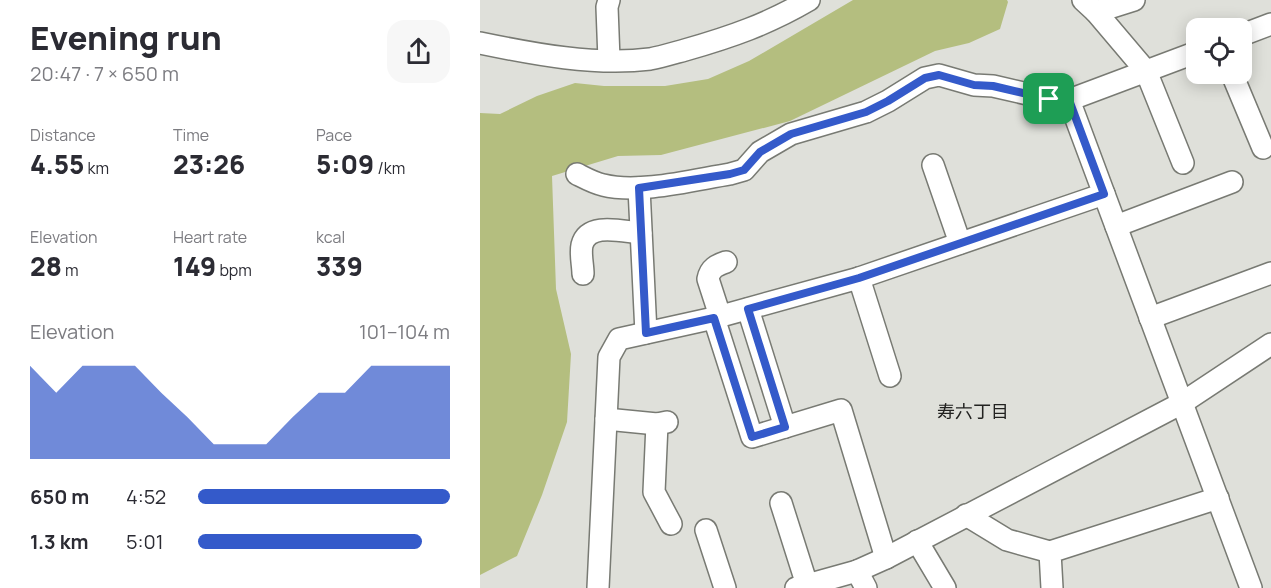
<!DOCTYPE html>
<html lang="en">
<head>
<meta charset="utf-8">
<style>
  body { margin:0; font-family:Manrope,"Noto Sans JP",sans-serif; background:#f7f7f7; color:#2b2b33; height:100vh; display:flex; flex-direction:column; font-size:22px; white-space:nowrap }
  * { box-sizing:border-box; margin:0 }
  p { font-size:20px; color:#7c7c81 }
  .icon { flex:none; width:33px; height:33px; fill:none; stroke:currentColor; stroke-width:2; stroke-linecap:round; stroke-linejoin:round }
  .map { position:relative; flex:1; overflow:hidden }
  .side { display:flex; flex-direction:column; background:#fff; width:480px }
  .side>* { flex:none }
  .tools { position:absolute; left:706px; top:18px; display:grid; gap:12px }
  .tools a { display:grid; place-items:center; width:66px; height:66px; border-radius:12px; background:#fff; box-shadow:0 3px 15px #0003; font-size:30px }
  .pin { position:absolute; display:grid; place-items:center; width:51px; height:51px; color:#fff; margin:-26px; border-radius:12px; box-shadow:0 3px 9px #0006 }
  .round { display:grid; place-items:center; flex:none; width:63px; height:63px; border-radius:18px; background:#f7f7f7 }
  .summary { display:flex; align-items:center; justify-content:space-between; height:102px; padding:0 30px }
  h1 { font-size:33px; font-weight:800; line-height:45px }
  .figures { display:grid; grid-template-columns:repeat(3,1fr); gap:9px; height:102px; padding:6px 30px }
  .figures div { display:grid; align-content:center }
  .figures b { font-size:26px; font-weight:800 }
  .figures small { font-size:16px; font-weight:400 }
  .figures p { font-size:16px }
  .chart { height:168px; padding:12px 30px }
  .chart p { display:flex; justify-content:space-between }
  .chart svg { width:100%; height:108px; margin-top:6px; fill:#345aca; opacity:.7 }
  ul { padding:0 30px; list-style:none; font-size:20px }
  li { display:grid; grid-template-columns:96px 72px 1fr; align-items:center; height:45px }
  li i { height:15px; border-radius:8px; background:#345aca }
  main { display:flex; flex:1; min-height:0 }
  .map>svg:first-child { display:block }
  .green { fill:#b4be7f }
  .lines { fill:none; stroke-linecap:round; stroke-linejoin:round }
  .minor-casing { stroke:#787a73; stroke-width:24 }
  .minor { stroke:#fff; stroke-width:21 }
  .route-casing { stroke:#fff; stroke-width:12 }
  .route { stroke:#345aca; stroke-width:8 }
  .labels { text-anchor:middle; stroke-width:6; stroke-linejoin:round; paint-order:stroke }
  .neighbourhood-label { font-size:18px; fill:#222220; stroke:#dfe0da }
</style>
</head>
<body>
<main>
<section class="side">
<div class="summary"><div><h1>Evening run</h1><p>20:47 · 7 × 650 m</p></div><a class="round"><svg class="icon" aria-label="share" viewBox="0 0 24 24"><path d="M12 15V3M7 8l5-5 5 5M5 13v7h14v-7"/></svg></a></div>
<div class="figures">
<div><p>Distance</p><b>4.55<small> km</small></b></div>
<div><p>Time</p><b>23:26</b></div>
<div><p>Pace</p><b>5:09<small> /km</small></b></div>
</div>
<div class="figures">
<div><p>Elevation</p><b>28<small> m</small></b></div>
<div><p>Heart rate</p><b>149<small> bpm</small></b></div>
<div><p>kcal</p><b>339</b></div>
</div>
<div class="chart"><p><span>Elevation</span>101–104 m</p>
<svg viewBox="0 0 160 44" preserveAspectRatio="none"><path d="M0 44V6L10 17L20 6L30 6L40 6L50 17L60 27L70 38L80 38L90 38L100 27L110 17L120 17L130 6L140 6L150 6L160 6V44z"/></svg>
</div>
<ul>
<li><b>650 m</b>4:52<i style="width:100%"></i></li>
<li><b>1.3 km</b>5:01<i style="width:89%"></i></li>
</ul>
</section>
<div class="map">
<svg width="791" height="588" viewBox="0 0 791 588">
  <rect width="100%" height="100%" fill="#dfe0da"/>
  <polygon class="green" points="373,0 527,0 528,2 520,29 489,43 455,51 310,121 181,155 138,156 72,176 76,289 91,354 87,422 62,495 37,556 0,575 0,113 20,114 57,96 95,83 124,86 185,86 228,79 269,61"/>
  <g class="lines">
    <g class="minor-casing">
      <g id="minor">
        <polyline points="603,0 616,12 666,71 703,163"/>
        <polyline points="616,12 654,0"/>
        <polyline points="762,35 791,24"/>
        <path d="M0,43C53,54 116,66 170,59C181,57 194,53 205,50C251,37 288,24 329,0"/>
        <polyline points="129,60 127,7 129,0"/>
        <polyline points="752,74 783,148"/>
        <polyline points="453,165 480,243"/>
        <path d="M97,174C105,178 114,183 123,185C159,194 213,180 250,174L264,170L280,152L311,134L386,112L408,101L445,78L459,75L494,85L513,86L569,99L589,100"/>
        <polyline points="159,188 166,333"/>
        <polyline points="624,194 771,588"/>
        <polyline points="636,226 752,182"/>
        <path d="M103,274C103,265 100,254 102,245C108,221 144,232 161,233"/>
        <polyline points="379,278 410,376"/>
        <polyline points="268,309 305,427"/>
        <path d="M240,316L228,279C230,268 237,265 246,262"/>
        <polyline points="234,318 272,437 361,410 406,558"/>
        <polyline points="670,318 791,273"/>
        <polyline points="126,419 177,424 187,422"/>
        <polyline points="177,424 174,492 191,524"/>
        <polyline points="301,503 327,585"/>
        <polyline points="486,515 527,540 570,552"/>
        <polyline points="226,530 245,588"/>
        <polyline points="437,541 465,588"/>
        <polyline points="377,571 386,588"/>
        <polyline points="118,588 129,357 139,339 234,318 379,278 624,194 589,100 717,52"/>
        <polyline points="316,588 377,571 406,558 702,403 791,344"/>
        <polyline points="572,588 570,552 738,498"/>
      </g>
    </g>
    <use href="#minor" class="minor"/>
  </g>
  <g class="lines">
    <g class="route-casing">
      <polygon id="route" points="459,75 494,85 513,86 569,99 589,100 624,194 379,278 268,309 305,427 272,437 234,318 166,333 159,188 250,174 264,170 280,152 311,134 386,112 408,101 445,78"/>
    </g>
    <use href="#route" class="route"/>
  </g>
  <g class="labels">
    <g class="neighbourhood-label">
      <text x="493" y="418">寿六丁目</text>
    </g>
  </g>
</svg>
<div class="tools">
<a><svg class="icon" aria-label="locate" viewBox="0 0 24 24"><circle cx="12" cy="12" r="6"/><path d="M12 2v4M12 18v4M2 12h4M18 12h4"/></svg></a>
</div>
<div class="pin" style="left:569px;top:99px;background:#1e9e55"><svg class="icon" aria-label="arrive" viewBox="0 0 24 24"><path d="M6 21V4h12l-3 4 3 4H6"/></svg></div>
</div>
</main>
</body>
</html>
